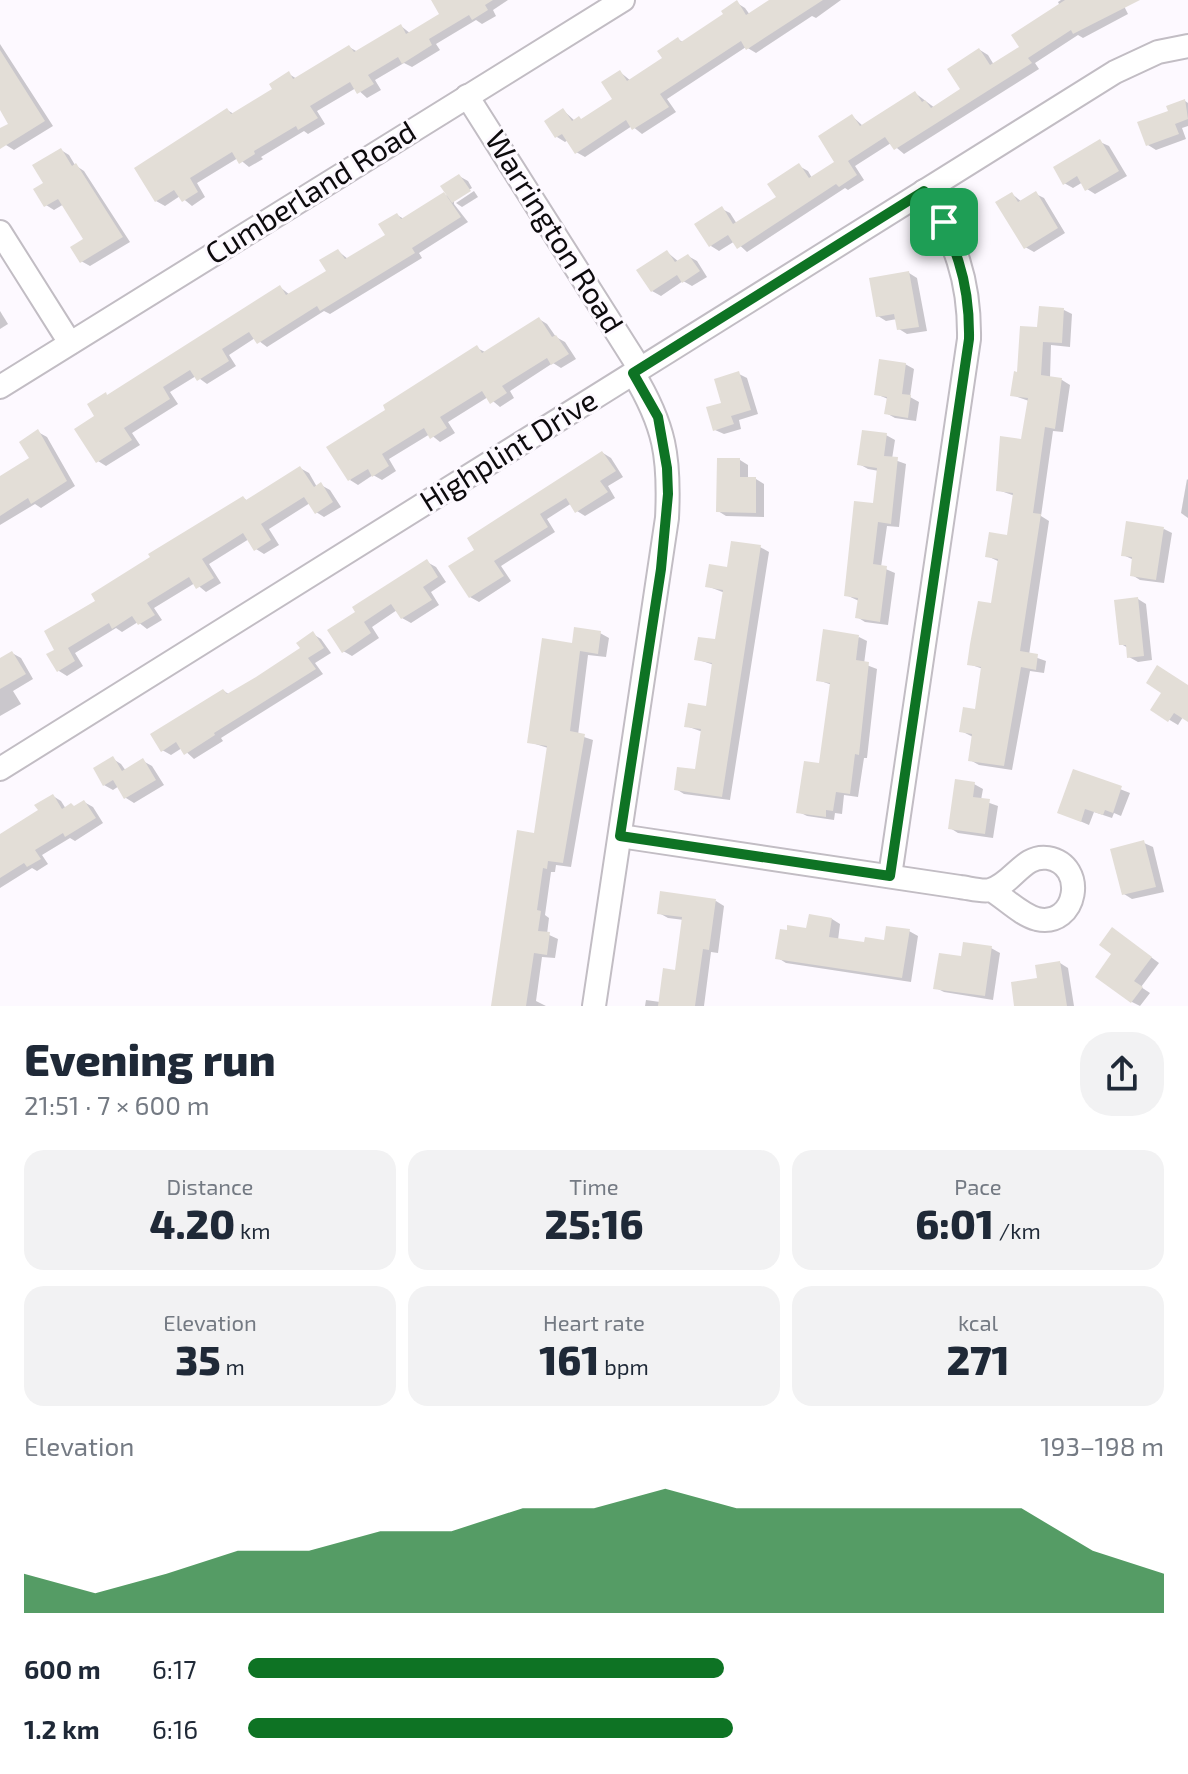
<!DOCTYPE html>
<html lang="en">
<head>
<meta charset="utf-8">
<style>
  body { margin:0; font-family:"Exo 2",sans-serif; background:#f2f2f3; color:#1f2937; height:100vh; display:flex; flex-direction:column; font-size:30px; white-space:nowrap }
  * { box-sizing:border-box; margin:0 }
  p { font-size:26px; color:#747a83 }
  .icon { flex:none; width:44px; height:44px; fill:none; stroke:currentColor; stroke-width:2; stroke-linecap:round; stroke-linejoin:round }
  .map { position:relative; height:1006px; overflow:hidden }
  .sheet { display:flex; flex-direction:column; background:#fff; flex:1 }
  .sheet>* { flex:none }
  .pin { position:absolute; display:grid; place-items:center; width:68px; height:68px; color:#fff; margin:-34px; border-radius:16px; box-shadow:0 4px 12px #0006 }
  .round { display:grid; place-items:center; flex:none; width:84px; height:84px; border-radius:32px; background:#f2f2f3 }
  .summary { display:flex; align-items:center; justify-content:space-between; height:136px; padding:0 24px }
  h1 { font-size:44px; font-weight:800; line-height:60px }
  .figures { display:grid; grid-template-columns:repeat(3,1fr); gap:12px; height:136px; padding:8px 24px }
  .figures div { display:grid; align-content:center; border-radius:20px; background:#f2f2f3; text-align:center }
  .figures b { font-size:40px; font-weight:800 }
  .figures small { font-size:22px; font-weight:400 }
  .figures p { font-size:22px }
  .chart { height:224px; padding:16px 24px }
  .chart p { display:flex; justify-content:space-between }
  .chart svg { width:100%; height:144px; margin-top:8px; fill:#0e7324; opacity:.7 }
  ul { padding:0 24px; list-style:none; font-size:26px }
  li { display:grid; grid-template-columns:128px 96px 1fr; align-items:center; height:60px }
  li i { height:20px; border-radius:10px; background:#0e7324 }
  .map>svg:first-child { display:block }
  .shadow { fill:#0003 }
  .building { fill:#e3ded7 }
  .lines { fill:none; stroke-linecap:round; stroke-linejoin:round }
  .street-casing { stroke:#c2bdc4; stroke-width:26 }
  .street { stroke:#fff; stroke-width:22 }
  .route-casing { stroke:#fff; stroke-width:16 }
  .route { stroke:#0e7324; stroke-width:10 }
  .labels { text-anchor:middle; stroke-width:6; stroke-linejoin:round; paint-order:stroke }
  .street-label { font-size:30px; fill:#0d0b0d; stroke:#fdf9ff }
</style>
</head>
<body>
<div class="map">
<svg width="1188" height="1006" viewBox="0 0 1188 1006">
  <rect width="100%" height="100%" fill="#fdf9ff"/>
  <g class="shadow">
    <polygon points="433,0 508,0 493,10 496,16 482,24 476,20 436,44 440,50 412,67 404,63 375,80 381,90 367,98 356,88 317,111 325,124 308,134 304,131 261,157 263,159 249,167 238,158 197,183 205,197 192,206 180,196 165,206 156,201 227,110 234,114 274,90 289,74 297,79 349,47 358,52 401,26 411,34 442,15"/>
    <polygon points="773,0 841,0 816,18 812,16 756,53 746,47 667,99 676,112 642,134 632,126 585,157 576,152 568,140 565,142 557,137 564,111 575,121 583,120 615,100 620,72 631,81 664,59 678,39 684,43 726,15 737,3 745,8 750,15"/>
    <polygon points="1061,0 1121,0 1128,14 1083,38 1078,35 1035,63 1039,69 904,154 891,143 855,166 864,180 848,190 845,188 747,252 735,241 719,251 711,246 722,209 730,213 737,224 779,198 799,166 808,171 812,178 837,162 852,116 863,126 915,93 935,108 962,90 980,50 988,55 994,65 1021,47 1060,6 1058,2"/>
    <polygon points="0,44 53,126 14,150 6,145 0,136 0,131 11,124 0,106"/>
    <polygon points="1185,101 1188,103 1188,126 1182,128 1186,139 1156,150 1148,145 1170,112"/>
    <polygon points="1100,142 1109,146 1127,176 1095,194 1087,189 1083,182 1073,188 1064,183"/>
    <polygon points="61,150 69,155 75,165 84,171 130,242 90,266 81,261 85,240 64,204 54,210 46,205 46,184"/>
    <polygon points="459,176 468,181 472,188 454,199 454,204 468,222 419,253 422,258 330,314 324,311 267,347 255,338 229,355 236,366 207,384 196,376 170,392 178,404 132,433 140,445 106,466 98,461 97,417 109,397 280,287 290,295 329,271 338,251 348,259 388,236 397,215 404,219 444,194 451,198"/>
    <polygon points="474,191 478,197 462,207 456,203"/>
    <polygon points="1012,194 1022,202 1036,194 1044,198 1065,233 1034,252 1025,247"/>
    <polygon points="667,252 679,262 688,256 697,261 707,277 692,286 683,281 661,296 652,291"/>
    <polygon points="909,273 917,278 927,331 907,334 899,329 897,319 886,321 878,316"/>
    <polygon points="1064,310 1072,314 1070,347 1051,345 1050,378 1062,380 1070,385 1063,432 1053,431 1041,516 1049,521 1029,655 1046,661 1044,673 1030,671 1012,770 979,765 970,760 973,737 961,731 977,712 983,669 969,664 993,605 1000,562 987,556 1008,537 1015,496 998,490 1023,441 1029,401 1012,395 1039,329"/>
    <polygon points="0,311 8,324 0,329"/>
    <polygon points="539,319 547,324 556,337 565,342 576,359 561,368 553,363 510,391 514,398 500,407 488,397 448,422 455,433 440,442 430,434 389,459 396,471 382,480 373,475 358,485 350,480 388,410 477,348 485,352"/>
    <polygon points="905,364 914,369 910,397 919,402 916,421 895,418 886,413 888,399 876,394"/>
    <polygon points="739,374 747,378 758,414 739,420 741,429 724,434 715,430 723,404"/>
    <polygon points="38,432 47,437 75,486 41,508 35,504 0,525 0,478 32,458"/>
    <polygon points="886,435 895,440 892,459 906,464 899,527 887,526 881,567 895,573 888,625 865,622 857,617 859,601 846,595 874,505 879,471 868,469 859,464"/>
    <polygon points="603,453 611,458 623,477 608,486 615,498 585,516 577,511 572,503 547,519 555,532 501,566 511,581 479,602 470,597 477,550"/>
    <polygon points="740,460 748,465 748,479 756,479 764,484 764,517 726,516 718,511"/>
    <polygon points="300,468 309,473 317,487 321,485 330,490 341,507 324,517 316,512 310,503 269,529 279,545 264,554 256,549 249,539 209,564 221,583 206,592 195,583 154,608 162,620 147,629 138,622 122,632 116,628 75,653 83,666 67,676 59,671 57,651 98,602 243,498 248,501"/>
    <polygon points="1187,479 1188,480 1188,518 1181,513"/>
    <polygon points="1164,529 1172,533 1164,583 1140,580 1132,575 1134,560 1123,555"/>
    <polygon points="760,547 769,552 730,800 684,794 676,789 697,772 703,732 686,726 707,708 714,665 696,659 717,642 725,593 707,586"/>
    <polygon points="427,562 436,567 446,582 431,592 439,605 411,623 402,618 397,610 372,627 379,638 352,656 343,651 330,631"/>
    <polygon points="1138,599 1146,604 1152,660 1138,662 1129,657 1128,648 1121,644"/>
    <polygon points="600,633 609,638 606,657 588,655 578,735 593,740 571,867 556,865 555,872 551,872 545,915 549,918 547,934 558,939 555,958 542,957 536,1001 546,1006 493,1006 535,835 548,748 529,742 574,645"/>
    <polygon points="313,634 321,639 331,653 315,663 323,674 221,738 223,741 194,759 182,748 171,755 162,750 224,691 230,695 302,648"/>
    <polygon points="859,637 867,641 864,664 877,669 867,758 864,758 858,797 844,795 842,814 835,813 834,820 807,816 799,812 821,766 832,685 818,680"/>
    <polygon points="12,653 21,658 33,679 13,691 21,704 0,716 0,661"/>
    <polygon points="1188,687 1188,720 1183,717 1178,725 1153,710"/>
    <polygon points="113,759 121,764 126,771 143,761 152,766 164,785 134,803 126,798 119,786 113,790 104,785"/>
    <polygon points="1074,771 1130,793 1121,816 1114,813 1112,818 1094,812 1089,825 1059,812"/>
    <polygon points="974,784 983,789 981,800 998,806 993,838 958,833 950,828"/>
    <polygon points="53,796 61,801 66,809 76,807 84,802 93,807 103,823 75,841 70,838 42,855 48,864 37,871 32,868 0,888 0,836 40,811"/>
    <polygon points="1144,843 1153,847 1164,892 1132,899 1124,894"/>
    <polygon points="716,901 724,906 718,953 711,952 704,1006 645,1006 646,1000 660,1002 677,972 684,920 668,918 659,913"/>
    <polygon points="832,919 840,924 838,940 866,944 886,942 909,931 918,936 911,982 786,963 778,958 808,930"/>
    <polygon points="1121,935 1159,963 1141,987 1150,993 1140,1006 1132,1002 1114,953"/>
    <polygon points="991,948 1000,953 993,1000 944,992 936,988"/>
    <polygon points="1060,963 1068,968 1074,1006 1016,1006 1039,980"/>
  </g>
  <g class="building">
    <polygon points="431,0 493,0 485,5 488,10 472,20 469,15 429,39 432,45 402,64 398,57 368,75 374,84 357,94 350,82 310,106 318,118 298,130 296,126 254,151 255,154 239,164 232,152 190,178 198,192 182,202 174,190 155,202 134,168 227,108 231,114 272,89 269,84 289,71 293,79 349,45 354,52 401,24 406,34 439,14"/>
    <polygon points="737,0 746,15 769,0 823,0 746,50 741,41 660,94 669,107 632,130 626,120 575,154 562,134 555,138 544,121 563,108 572,121 579,116 581,119 612,99 601,82 620,70 627,81 662,58 657,51 678,37 681,42 723,14 721,11"/>
    <polygon points="1065,0 1140,0 1073,34 1071,30 1028,58 1032,63 894,150 885,137 848,161 857,175 839,187 836,184 737,249 728,235 709,247 694,224 722,206 733,224 776,197 767,184 799,163 809,178 834,162 818,136 852,114 860,126 915,91 922,102 925,100 931,108 960,89 947,69 979,48 990,65 1019,47 1011,35"/>
    <polygon points="0,50 45,121 0,149 0,128 8,124 0,110"/>
    <polygon points="1185,99 1188,119 1175,124 1179,134 1146,146 1137,122 1168,111 1166,106"/>
    <polygon points="1100,139 1119,171 1085,191 1077,176 1063,185 1053,167"/>
    <polygon points="61,148 72,166 76,163 123,237 80,263 70,247 83,239 58,199 44,207 33,189 43,183 32,165"/>
    <polygon points="459,174 471,191 452,203 440,186"/>
    <polygon points="1036,191 1058,228 1024,249 995,202 1012,192 1018,202"/>
    <polygon points="444,192 461,217 412,248 415,253 320,311 317,306 257,344 249,332 222,349 229,361 197,381 190,370 163,387 170,399 124,428 132,440 96,463 74,429 94,416 87,404 106,392 107,395 280,285 286,295 326,271 319,260 338,249 345,259 385,235 378,224 397,213 401,219"/>
    <polygon points="667,250 675,262 688,254 700,271 682,283 677,275 651,292 636,270"/>
    <polygon points="909,271 919,327 897,330 894,314 876,317 869,278"/>
    <polygon points="1039,306 1064,308 1062,343 1043,342 1041,375 1062,378 1055,429 1045,427 1033,513 1041,514 1020,651 1038,654 1036,670 1021,667 1004,766 968,761 972,734 959,732 963,707 975,709 981,667 967,665 970,644 978,601 991,603 998,559 985,557 989,532 1007,535 1013,493 996,491 1000,436 1021,439 1028,398 1010,396 1014,371 1017,372 1020,326 1037,327"/>
    <polygon points="539,317 552,337 556,335 569,354 551,365 547,358 502,386 507,393 490,404 482,391 440,417 447,428 430,439 424,428 382,454 389,466 372,477 368,469 348,481 326,447 385,410 383,405 477,345 482,353"/>
    <polygon points="879,359 906,363 902,394 911,395 908,418 884,414 887,397 874,395"/>
    <polygon points="739,371 751,410 731,416 734,424 713,431 706,407 721,403 714,379"/>
    <polygon points="38,429 67,481 31,504 28,498 0,516 0,476 29,458 19,442"/>
    <polygon points="862,430 887,433 884,456 898,457 891,524 878,522 873,564 887,566 880,622 855,618 858,598 844,596 854,501 873,503 877,468 857,465"/>
    <polygon points="602,451 616,471 600,481 608,492 575,513 566,498 540,514 548,527 494,561 504,576 469,598 448,566 474,550 467,538"/>
    <polygon points="717,458 740,458 740,477 756,477 756,513 716,512"/>
    <polygon points="300,466 314,487 321,482 333,502 315,514 304,497 261,524 271,540 254,551 243,533 202,559 214,578 196,589 189,577 147,603 155,615 138,625 132,616 112,629 109,623 68,648 75,661 57,672 46,654 54,650 44,631 95,601 91,594 150,557 148,554 243,496 246,500"/>
    <polygon points="1126,521 1164,527 1156,580 1130,576 1132,557 1121,556"/>
    <polygon points="731,541 761,545 722,797 674,790 677,767 695,769 701,729 684,727 688,703 706,706 712,663 694,660 698,637 715,639 723,590 705,587 709,564 727,567"/>
    <polygon points="427,559 438,577 423,587 432,600 401,619 391,604 364,622 371,633 342,653 327,630 355,612 352,607"/>
    <polygon points="1138,597 1144,656 1127,658 1126,645 1119,645 1114,600"/>
    <polygon points="574,627 601,631 598,654 580,651 570,731 585,734 563,863 548,861 547,869 543,868 537,910 541,911 538,931 550,932 547,955 534,953 526,1006 491,1006 517,830 534,833 547,746 527,743 542,638 572,643"/>
    <polygon points="823,629 859,635 856,660 869,662 859,755 855,754 850,794 836,792 833,811 826,810 826,817 796,813 804,761 819,763 830,683 816,681"/>
    <polygon points="313,631 324,648 308,658 316,669 214,733 215,735 184,755 176,742 161,752 150,734 223,689 227,694 256,677 300,648 296,643"/>
    <polygon points="12,651 26,674 0,689 0,658"/>
    <polygon points="1157,665 1188,685 1188,722 1174,713 1168,722 1150,710 1161,693 1146,683"/>
    <polygon points="113,756 122,771 143,758 156,780 124,799 113,780 103,786 93,768"/>
    <polygon points="1073,769 1122,786 1113,813 1105,810 1103,815 1085,809 1081,822 1057,813"/>
    <polygon points="955,779 975,782 973,797 990,799 985,834 948,829"/>
    <polygon points="53,794 62,809 71,803 74,806 84,800 96,818 65,837 63,833 35,850 41,859 27,867 24,863 0,878 0,834 38,810 34,805"/>
    <polygon points="1144,840 1156,887 1122,895 1110,849"/>
    <polygon points="660,891 716,899 709,950 703,949 695,1006 658,1006 663,968 675,970 682,917 657,914"/>
    <polygon points="809,914 832,918 829,937 864,942 865,937 884,940 886,926 910,929 902,978 775,959 780,929 787,930 787,925 806,928"/>
    <polygon points="1112,927 1152,957 1134,981 1143,987 1131,1003 1095,977 1111,954 1099,945"/>
    <polygon points="963,942 992,946 985,996 933,989 939,953 961,956"/>
    <polygon points="1060,961 1067,1006 1014,1006 1011,982 1037,978 1035,965"/>
  </g>
  <g class="lines">
    <g class="street-casing">
      <g id="street">
        <polyline points="467,96 640,369"/>
        <polyline points="0,232 70,343"/>
        <polyline points="0,387 623,0"/>
        <polyline points="0,769 1115,72 1158,52 1188,46"/>
        <path d="M620,836L960,887C969,888 982,892 990,890C1013,884 1023,854 1048,858C1088,865 1077,928 1037,919C1021,915 1005,898 991,890"/>
        <path d="M890,876L969,339C970,280 955,240 924,191"/>
        <path d="M594,1006L667,518C670,457 665,426 633,373"/>
      </g>
    </g>
    <use href="#street" class="street"/>
  </g>
  <g class="lines">
    <g class="route-casing">
      <path id="route" d="M924,191C955,241 970,279 969,339L890,876L620,836L661,569L668,494L667,468L658,417L633,373Z"/>
    </g>
    <use href="#route" class="route"/>
  </g>
  <g class="labels">
    <g class="street-label">
      <text transform="translate(311 193) rotate(-32)" y="10">Cumberland Road</text>
      <text transform="translate(554 232) rotate(58)" y="10">Warrington Road</text>
      <text transform="translate(509 451) rotate(-32)" y="10">Highplint Drive</text>
    </g>
  </g>
</svg>
<div class="pin" style="left:944px;top:222px;background:#1e9e55"><svg class="icon" aria-label="arrive" viewBox="0 0 24 24"><path d="M6 21V4h12l-3 4 3 4H6"/></svg></div>
</div>
<section class="sheet">
<div class="summary"><div><h1>Evening run</h1><p>21:51 · 7 × 600 m</p></div><a class="round"><svg class="icon" aria-label="share" viewBox="0 0 24 24"><path d="M12 15V3M7 8l5-5 5 5M5 13v7h14v-7"/></svg></a></div>
<div class="figures">
<div><p>Distance</p><b>4.20<small> km</small></b></div>
<div><p>Time</p><b>25:16</b></div>
<div><p>Pace</p><b>6:01<small> /km</small></b></div>
</div>
<div class="figures">
<div><p>Elevation</p><b>35<small> m</small></b></div>
<div><p>Heart rate</p><b>161<small> bpm</small></b></div>
<div><p>kcal</p><b>271</b></div>
</div>
<div class="chart"><p><span>Elevation</span>193–198 m</p>
<svg viewBox="0 0 160 44" preserveAspectRatio="none"><path d="M0 44V32L10 38L20 32L30 25L40 25L50 19L60 19L70 12L80 12L90 6L100 12L110 12L120 12L130 12L140 12L150 25L160 32V44z"/></svg>
</div>
<ul>
<li><b>600 m</b>6:17<i style="width:52%"></i></li>
<li><b>1.2 km</b>6:16<i style="width:53%"></i></li>
</ul>
</section>
</body>
</html>
